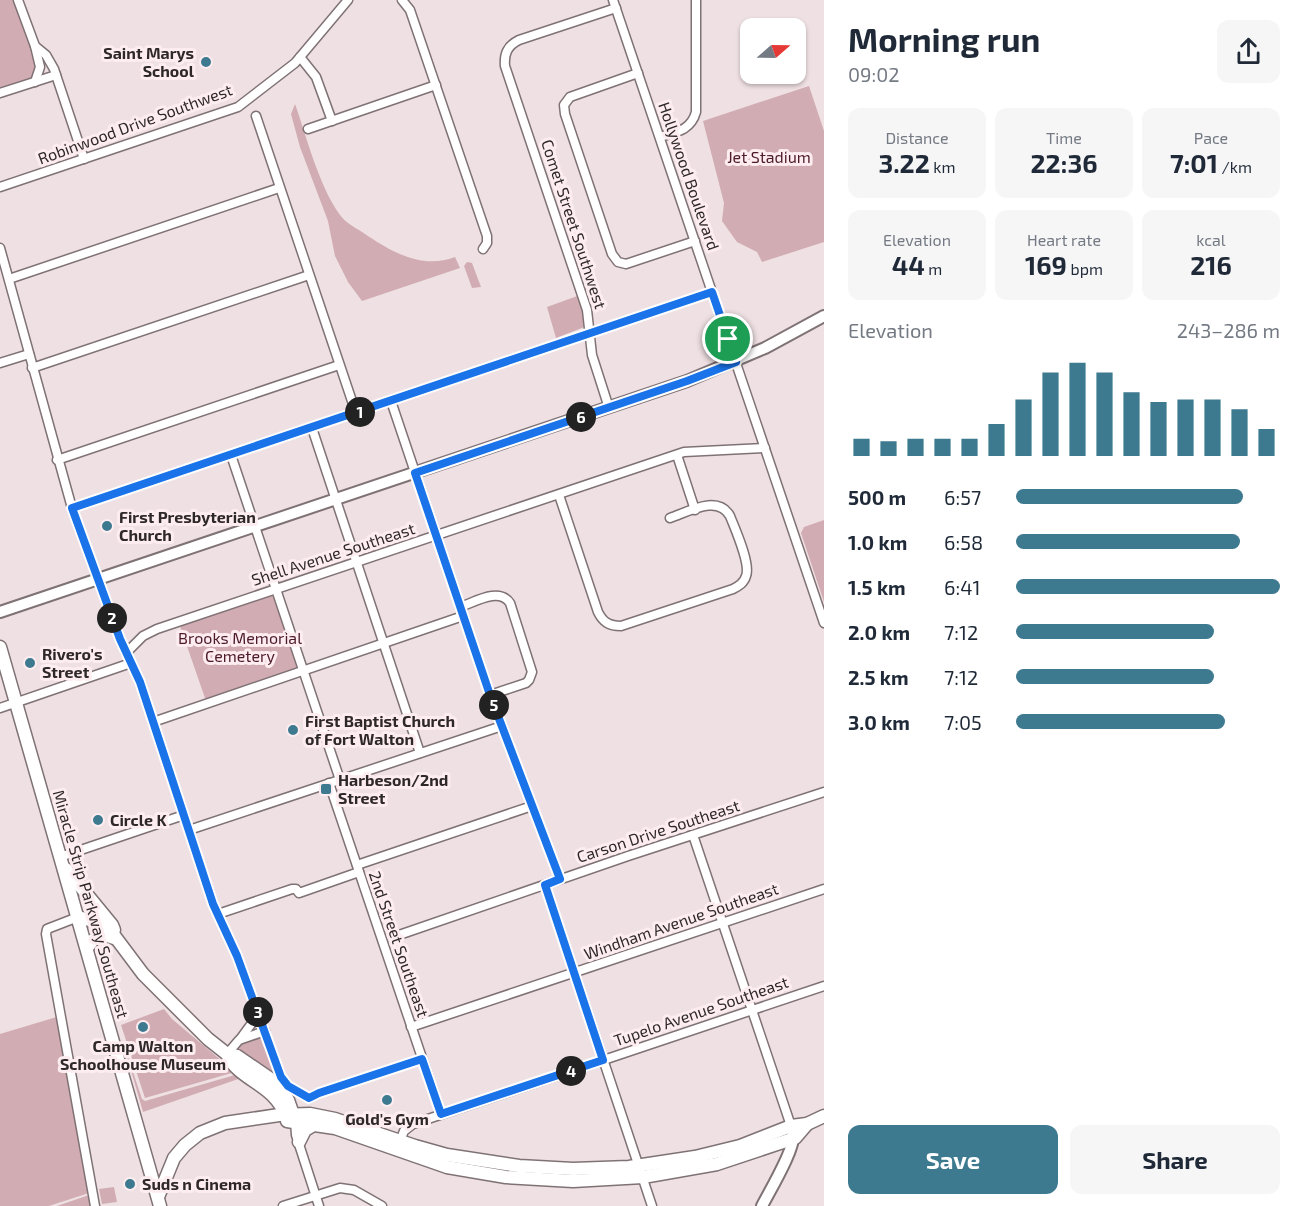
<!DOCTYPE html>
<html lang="en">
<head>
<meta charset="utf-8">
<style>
  body { margin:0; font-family:"Exo 2",sans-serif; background:#f6f6f7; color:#1f2937; height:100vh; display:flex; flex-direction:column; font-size:22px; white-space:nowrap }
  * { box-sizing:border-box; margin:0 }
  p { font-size:20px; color:#747a83 }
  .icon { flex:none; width:33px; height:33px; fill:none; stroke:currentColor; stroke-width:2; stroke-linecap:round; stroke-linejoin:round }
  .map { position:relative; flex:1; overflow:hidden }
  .details { display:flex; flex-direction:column; background:#fff; width:480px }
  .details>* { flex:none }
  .needle { width:39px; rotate:70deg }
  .buttons { position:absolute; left:740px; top:18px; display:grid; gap:12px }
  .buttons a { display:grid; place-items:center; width:66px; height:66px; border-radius:12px; background:#fff; box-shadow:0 2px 4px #0004; font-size:30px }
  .pin { position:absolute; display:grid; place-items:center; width:51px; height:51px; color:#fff; margin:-26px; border:3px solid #fff; border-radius:50%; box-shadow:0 2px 6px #0007 }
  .km { position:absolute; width:30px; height:30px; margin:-15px; border-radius:50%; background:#222; color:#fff; font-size:16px; line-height:30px; text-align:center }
  .round { display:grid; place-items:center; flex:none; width:63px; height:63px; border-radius:12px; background:#f6f6f7 }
  .overview { display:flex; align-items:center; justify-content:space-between; height:102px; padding:0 24px }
  h1 { font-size:33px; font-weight:700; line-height:45px }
  .metrics { display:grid; grid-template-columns:repeat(3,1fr); gap:9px; height:102px; padding:6px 24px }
  .metrics div { display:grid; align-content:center; border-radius:12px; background:#f6f6f7; text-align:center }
  .metrics b { font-size:26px; font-weight:700 }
  .metrics small { font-size:16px; font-weight:400 }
  .metrics p { font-size:16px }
  .chart { height:168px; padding:12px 24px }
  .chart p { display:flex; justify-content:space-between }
  .chart svg { width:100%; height:108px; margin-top:6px; stroke:#3d7a90; stroke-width:6 }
  .cta { display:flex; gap:12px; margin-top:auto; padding:12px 24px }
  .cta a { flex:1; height:69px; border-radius:12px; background:#3d7a90; color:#fff; font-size:24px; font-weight:700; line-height:69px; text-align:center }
  .cta a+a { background:#f6f6f7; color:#1f2937 }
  ul { padding:0 24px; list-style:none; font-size:20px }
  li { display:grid; grid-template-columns:96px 72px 1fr; align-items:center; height:45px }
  li i { height:15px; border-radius:8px; background:#3d7a90 }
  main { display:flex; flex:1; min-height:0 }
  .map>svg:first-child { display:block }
  .green { fill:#d1acb3 }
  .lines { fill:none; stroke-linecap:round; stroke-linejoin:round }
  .minor-casing { stroke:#7f7274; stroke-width:11 }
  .major-casing { stroke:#7f7274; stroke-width:14 }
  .highway-casing { stroke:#7f7274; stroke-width:15 }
  .minor { stroke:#fff; stroke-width:8 }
  .major { stroke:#fff; stroke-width:10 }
  .highway { stroke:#fff; stroke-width:12 }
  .route-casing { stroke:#fff; stroke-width:12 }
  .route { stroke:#1a73e8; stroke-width:8 }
  .poi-dot { fill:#3d7a90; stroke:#fdedf0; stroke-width:2 }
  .labels { text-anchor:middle; stroke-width:6; stroke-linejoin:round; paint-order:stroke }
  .poi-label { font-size:16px; font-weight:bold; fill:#2e2829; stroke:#fdedf0; text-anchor:start }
  .street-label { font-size:16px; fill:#2e2829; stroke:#fdedf0 }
  .park-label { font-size:16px; fill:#4c1a28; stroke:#fdedf0 }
</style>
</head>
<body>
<main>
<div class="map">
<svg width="824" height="1206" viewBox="0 0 824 1206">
  <rect width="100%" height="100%" fill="#efe0e3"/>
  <g class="green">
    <path d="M0,0H16C22,15 45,66 32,78C24,84 10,86 0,89Z"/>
    <polygon points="809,86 824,131 824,242 762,262 757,252 737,242 722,221 724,203 703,121"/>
    <path d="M295,104C307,138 319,186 340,215C345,222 354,227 362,232C390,251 421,270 455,257L460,268L362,301L348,282L335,256L328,221L300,147L291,114Z"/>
    <polygon points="467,262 472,263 481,287 472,288 464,266"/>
    <polygon points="580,295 587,326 556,338 547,307"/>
    <polygon points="824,520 824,602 801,533 804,527"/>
    <polygon points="274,594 300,668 206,701 180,626"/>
    <polygon points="164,1009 172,1019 235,1072 145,1098 121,1025"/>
    <polygon points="60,1016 92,1192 49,1206 0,1206 0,1034"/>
    <path d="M264,1035L282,1083L238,1053C237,1040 253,1038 264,1035Z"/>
    <polygon points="122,1039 142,1099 145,1101 235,1075 244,1077 143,1112"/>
    <polygon points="114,1187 117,1202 102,1204 99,1189"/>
    <polygon points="89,1195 92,1206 57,1206"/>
  </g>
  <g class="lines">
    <g class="minor-casing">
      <g id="minor">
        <polyline points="18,0 35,46 46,55 54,69 84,159"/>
        <polyline points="402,0 410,10 487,236 487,243 483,249"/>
        <polyline points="613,0 824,623"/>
        <polyline points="300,57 316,77 332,121"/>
        <polyline points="638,73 570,97 564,105 565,114 612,254 618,262 626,264 695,241"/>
        <polyline points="35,82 40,67 35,46"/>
        <polyline points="0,93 56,75"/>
        <polyline points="256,116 356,413"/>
        <polyline points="308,129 436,85"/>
        <path d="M660,137C677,132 691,130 696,112V0"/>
        <polyline points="0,187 238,107 295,63 348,0"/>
        <polyline points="0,248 72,508 120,639 140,682 213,904 237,956 281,1077 288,1086 309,1098 319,1093 422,1059"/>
        <polyline points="9,279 279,188"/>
        <polyline points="0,363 29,354"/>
        <polyline points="32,368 309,275"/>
        <polyline points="391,401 490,695 560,879"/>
        <path d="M609,408L592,355L587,310L505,66C504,54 507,46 519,40L616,8"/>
        <polyline points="312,428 420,753"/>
        <polyline points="231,455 340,780"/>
        <polyline points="677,455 695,510"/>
        <polyline points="57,460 339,365"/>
        <path d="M559,495L598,612C603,622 609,626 621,626L733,589C739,586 744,583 746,576C751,564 735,529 730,516C718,494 688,512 670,518"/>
        <polyline points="72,508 712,292"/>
        <path d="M460,607C475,602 499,587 510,603L532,672L529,680L526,683L490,695"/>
        <polyline points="126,653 143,636 157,629 684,452 765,448"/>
        <polyline points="0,708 131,663"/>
        <polyline points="153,722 463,616"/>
        <polyline points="329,783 441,1114"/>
        <polyline points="189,830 502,726"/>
        <polyline points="693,835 791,1126"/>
        <polyline points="60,857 184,815"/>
        <polyline points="357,865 532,806"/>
        <polyline points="545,885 652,1206"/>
        <polyline points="218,914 292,889 296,889 299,893 359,872"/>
        <polyline points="78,917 47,929 46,934 95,1206"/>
        <polyline points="399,935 628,856 824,792"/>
        <polyline points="411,1027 824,889"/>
        <polyline points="241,1038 252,1023 254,1007"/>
        <polyline points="227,1054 239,1040 265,1031"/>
        <polyline points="295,1121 296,1135 319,1206"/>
        <polyline points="398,1146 404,1131 413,1124 824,986"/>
        <polyline points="283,1206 340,1188 354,1190 382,1206"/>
      </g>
    </g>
    <g class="major-casing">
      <g id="major">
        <polyline points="0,612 687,381 765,348 824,316"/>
        <path d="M762,1206C769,1192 797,1146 793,1133"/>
      </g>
    </g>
    <g class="highway-casing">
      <g id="highway">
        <polyline points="0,647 160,1206"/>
        <polyline points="66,869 112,925 114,930"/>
        <polyline points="78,917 97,922 110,930 143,974 208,1039 227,1054 237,1056 275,1082 288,1100 295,1120"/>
        <polyline points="87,948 93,940 101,934 114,938"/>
        <path d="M227,1054C238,1081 275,1083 286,1117"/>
        <polyline points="287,1121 335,1128 447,1167 506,1177 573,1181 643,1177 717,1164 795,1138 807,1124"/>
        <polyline points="299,1142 305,1130 315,1124"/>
        <polyline points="158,1197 174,1158 185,1145 200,1133 225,1123 279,1115 310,1114 335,1119 415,1146 447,1155 519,1166 573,1169 629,1167 695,1157 740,1146 791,1126 807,1124 824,1116"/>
      </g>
    </g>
    <use href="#minor" class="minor"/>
    <use href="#major" class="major"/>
    <use href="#highway" class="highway"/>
  </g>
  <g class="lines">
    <g class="route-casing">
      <polygon id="route" points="712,292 736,362 687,381 415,473 490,695 560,879 545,885 603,1060 441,1114 422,1059 319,1093 309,1098 288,1086 281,1077 237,956 213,904 140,682 120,639 72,508"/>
    </g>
    <use href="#route" class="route"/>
  </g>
  <g class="poi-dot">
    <circle cx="206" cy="62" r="6"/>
    <circle cx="107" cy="526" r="6"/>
    <circle cx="30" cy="663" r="6"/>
    <circle cx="293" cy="730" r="6"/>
    <rect x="320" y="783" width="12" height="12" rx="3"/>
    <circle cx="98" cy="820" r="6"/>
    <circle cx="143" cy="1027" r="6"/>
    <circle cx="387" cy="1100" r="6"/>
    <circle cx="130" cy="1184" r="6"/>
  </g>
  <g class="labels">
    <g class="poi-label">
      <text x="194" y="59" text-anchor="end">Saint Marys<tspan x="194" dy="18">School</tspan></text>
      <text x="119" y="523">First Presbyterian<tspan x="119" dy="18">Church</tspan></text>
      <text x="42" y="660">Rivero's<tspan x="42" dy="18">Street</tspan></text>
      <text x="305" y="727">First Baptist Church<tspan x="305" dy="18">of Fort Walton</tspan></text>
      <text x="338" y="786">Harbeson/2nd<tspan x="338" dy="18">Street</tspan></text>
      <text x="110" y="826">Circle K</text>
      <text x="143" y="1052" text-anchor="middle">Camp Walton<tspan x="143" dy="18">Schoolhouse Museum</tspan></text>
      <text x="387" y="1125" text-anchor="middle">Gold's Gym</text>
      <text x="142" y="1190">Suds n Cinema</text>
    </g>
    <g class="street-label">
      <text transform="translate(135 124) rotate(-20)" y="6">Robinwood Drive Southwest</text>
      <text transform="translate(689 176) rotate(71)" y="6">Hollywood Boulevard</text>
      <text transform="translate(574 224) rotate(72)" y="6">Comet Street Southwest</text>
      <text transform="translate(333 554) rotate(-18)" y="6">Shell Avenue Southeast</text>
      <text transform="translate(658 831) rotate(-18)" y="6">Carson Drive Southeast</text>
      <text transform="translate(91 904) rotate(74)" y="6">Miracle Strip Parkway Southeast</text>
      <text transform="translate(681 921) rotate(-19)" y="6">Windham Avenue Southeast</text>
      <text transform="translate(399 944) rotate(71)" y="6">2nd Street Southeast</text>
      <text transform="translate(701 1011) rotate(-19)" y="6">Tupelo Avenue Southeast</text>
    </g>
    <g class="park-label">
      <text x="769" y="163">Jet Stadium</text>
      <text x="240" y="644">Brooks Memorial<tspan x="240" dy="18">Cemetery</tspan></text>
    </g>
  </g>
</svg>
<div class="buttons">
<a><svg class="needle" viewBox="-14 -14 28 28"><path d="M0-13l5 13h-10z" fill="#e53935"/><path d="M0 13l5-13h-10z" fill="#747a83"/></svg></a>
</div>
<div class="pin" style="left:728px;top:339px;background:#1e9e55"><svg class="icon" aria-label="arrive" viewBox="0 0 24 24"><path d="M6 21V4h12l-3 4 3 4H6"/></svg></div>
<b class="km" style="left:360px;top:412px">1</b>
<b class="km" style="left:112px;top:618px">2</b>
<b class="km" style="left:258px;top:1012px">3</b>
<b class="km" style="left:571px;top:1071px">4</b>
<b class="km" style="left:494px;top:705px">5</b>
<b class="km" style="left:581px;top:417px">6</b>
</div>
<section class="details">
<div class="overview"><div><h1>Morning run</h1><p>09:02</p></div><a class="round"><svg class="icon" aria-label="share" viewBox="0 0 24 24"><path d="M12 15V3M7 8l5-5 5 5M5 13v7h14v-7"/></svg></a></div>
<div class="metrics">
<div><p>Distance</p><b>3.22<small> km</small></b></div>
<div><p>Time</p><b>22:36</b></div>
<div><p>Pace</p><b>7:01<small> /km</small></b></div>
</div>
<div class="metrics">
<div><p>Elevation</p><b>44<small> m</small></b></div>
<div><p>Heart rate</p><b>169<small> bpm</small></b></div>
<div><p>kcal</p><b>216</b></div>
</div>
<div class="chart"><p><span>Elevation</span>243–286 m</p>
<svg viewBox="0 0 160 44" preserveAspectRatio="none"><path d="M5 44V37M15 44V38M25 44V37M35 44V37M45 44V37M55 44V31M65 44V21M75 44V10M85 44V6M95 44V10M105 44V18M115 44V22M125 44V21M135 44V21M145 44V25M155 44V33"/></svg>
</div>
<ul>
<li><b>500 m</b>6:57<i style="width:86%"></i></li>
<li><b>1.0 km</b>6:58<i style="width:85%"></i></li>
<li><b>1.5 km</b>6:41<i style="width:100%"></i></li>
<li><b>2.0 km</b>7:12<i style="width:75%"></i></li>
<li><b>2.5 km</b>7:12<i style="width:75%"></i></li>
<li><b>3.0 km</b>7:05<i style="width:79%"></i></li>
</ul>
<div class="cta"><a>Save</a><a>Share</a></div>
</section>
</main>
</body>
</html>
